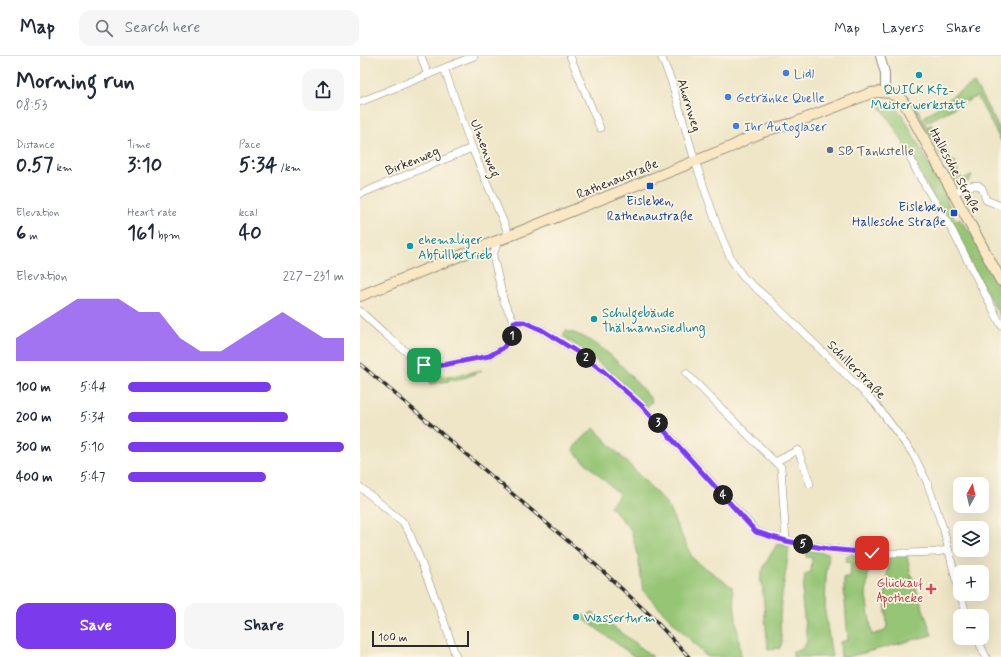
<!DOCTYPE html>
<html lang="en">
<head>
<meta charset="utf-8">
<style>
  body { margin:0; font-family:Mynerve,sans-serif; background:#f6f6f7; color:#1f2937; height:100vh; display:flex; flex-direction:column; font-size:15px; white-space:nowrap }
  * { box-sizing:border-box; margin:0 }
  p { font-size:13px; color:#747a83 }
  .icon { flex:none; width:22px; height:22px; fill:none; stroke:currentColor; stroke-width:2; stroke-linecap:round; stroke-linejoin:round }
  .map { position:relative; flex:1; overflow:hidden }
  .drawer { display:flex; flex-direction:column; background:#fff; width:360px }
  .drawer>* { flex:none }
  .needle { width:26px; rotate:8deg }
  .controls { position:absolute; left:593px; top:421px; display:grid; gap:8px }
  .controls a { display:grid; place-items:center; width:36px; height:36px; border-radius:8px; background:#fff; box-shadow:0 4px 16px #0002; font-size:20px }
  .scale { position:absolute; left:12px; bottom:10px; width:97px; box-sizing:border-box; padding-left:4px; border:2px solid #2b2b2b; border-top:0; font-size:11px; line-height:14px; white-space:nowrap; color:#2b2b2b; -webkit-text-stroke:3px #fcf5e5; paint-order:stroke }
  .pin { position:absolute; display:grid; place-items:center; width:34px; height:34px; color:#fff; margin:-17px; border-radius:8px; box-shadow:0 2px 6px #0006 }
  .km { position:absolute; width:20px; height:20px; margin:-10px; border-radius:50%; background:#222; color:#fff; font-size:11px; line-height:20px; text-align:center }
  .round { display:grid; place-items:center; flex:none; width:42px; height:42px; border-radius:12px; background:#f6f6f7 }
  .headline { display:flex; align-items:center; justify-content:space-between; height:68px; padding:0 16px }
  h1 { font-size:22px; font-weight:700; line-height:30px }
  .figures { display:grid; grid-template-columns:repeat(3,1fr); gap:6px; height:68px; padding:4px 16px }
  .figures div { display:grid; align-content:center }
  .figures b { font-size:20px; font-weight:700 }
  .figures small { font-size:11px; font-weight:400 }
  .figures p { font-size:11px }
  .chart { height:112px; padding:8px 16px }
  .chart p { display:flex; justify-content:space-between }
  .chart svg { width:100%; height:72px; margin-top:4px; fill:#7c3aed; opacity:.7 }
  .primary-button { display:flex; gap:8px; margin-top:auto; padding:8px 16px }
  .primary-button a { flex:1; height:46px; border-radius:12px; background:#7c3aed; color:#fff; font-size:16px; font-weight:700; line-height:46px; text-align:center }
  .primary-button a+a { background:#f6f6f7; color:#1f2937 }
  ul { padding:0 16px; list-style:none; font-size:13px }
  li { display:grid; grid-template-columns:64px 48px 1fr; align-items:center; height:30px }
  li i { height:10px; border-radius:5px; background:#7c3aed }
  header { display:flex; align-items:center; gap:24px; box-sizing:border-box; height:56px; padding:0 20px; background:#fff; border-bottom:1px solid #e0e1e3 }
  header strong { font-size:19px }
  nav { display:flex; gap:22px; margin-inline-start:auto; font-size:14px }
  .search { width:280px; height:36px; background:#f6f6f7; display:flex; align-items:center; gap:10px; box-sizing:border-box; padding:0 14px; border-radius:12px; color:#747a83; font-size:15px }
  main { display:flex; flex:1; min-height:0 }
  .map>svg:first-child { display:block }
  .green { fill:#95c574; stroke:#607850 }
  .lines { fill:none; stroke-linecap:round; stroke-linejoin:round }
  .minor-casing { stroke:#8d887a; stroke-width:8 }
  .tertiary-casing { stroke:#8d887a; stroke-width:10 }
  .secondary-casing { stroke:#8d887a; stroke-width:12 }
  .minor { stroke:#fff; stroke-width:7 }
  .tertiary { stroke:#fff; stroke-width:8 }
  .secondary { stroke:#fae7c3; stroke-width:10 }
  .rail-casing { stroke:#2b2b2b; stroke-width:3.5 }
  .rail { stroke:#fcf5e5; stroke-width:2; stroke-dasharray:6; stroke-linecap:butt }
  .route-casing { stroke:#fff; stroke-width:8 }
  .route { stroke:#7c3aed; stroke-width:5 }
  .shop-dot { fill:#3f7fe0; stroke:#fcf5e5; stroke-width:1.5 }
  .culture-dot { fill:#0f9aa8; stroke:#fcf5e5; stroke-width:1.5 }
  .service-dot { fill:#5c6f8a; stroke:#fcf5e5; stroke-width:1.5 }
  .transit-dot { fill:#1a4fb4; stroke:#fcf5e5; stroke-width:1.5 }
  .health-dot { fill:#e0444e; stroke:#fcf5e5; stroke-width:1.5 }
  .labels { text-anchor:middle; stroke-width:3.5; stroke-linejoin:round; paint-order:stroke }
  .shop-label { font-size:13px; fill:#366cbe; stroke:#fcf5e5; text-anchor:start }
  .culture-label { font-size:13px; fill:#0d838f; stroke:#fcf5e5; text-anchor:start }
  .street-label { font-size:13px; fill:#2b2b2b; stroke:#fcf5e5 }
  .service-label { font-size:13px; fill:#4e5e75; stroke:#fcf5e5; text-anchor:start }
  .transit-label { font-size:13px; fill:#164399; stroke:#fcf5e5 }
  .health-label { font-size:13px; fill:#be3a42; stroke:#fcf5e5; text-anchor:end }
</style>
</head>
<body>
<header>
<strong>Map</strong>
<div class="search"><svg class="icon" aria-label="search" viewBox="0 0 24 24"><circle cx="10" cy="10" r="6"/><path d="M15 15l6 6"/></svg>Search here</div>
<nav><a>Map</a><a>Layers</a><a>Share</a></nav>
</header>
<main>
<section class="drawer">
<div class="headline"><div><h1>Morning run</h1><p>08:53</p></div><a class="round"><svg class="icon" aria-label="share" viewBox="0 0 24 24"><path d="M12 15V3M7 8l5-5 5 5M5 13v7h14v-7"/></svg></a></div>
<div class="figures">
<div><p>Distance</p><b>0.57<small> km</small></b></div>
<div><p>Time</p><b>3:10</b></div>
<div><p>Pace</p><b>5:34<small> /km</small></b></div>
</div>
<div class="figures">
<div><p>Elevation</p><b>6<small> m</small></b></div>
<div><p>Heart rate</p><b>161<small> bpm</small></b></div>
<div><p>kcal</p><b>40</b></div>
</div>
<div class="chart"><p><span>Elevation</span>227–231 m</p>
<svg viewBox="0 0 160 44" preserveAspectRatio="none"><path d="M0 44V30L10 22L20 14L30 6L40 6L50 6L60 14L70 14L80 30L90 38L100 38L110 30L120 22L130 14L140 22L150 30L160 30V44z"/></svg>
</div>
<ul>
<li><b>100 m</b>5:44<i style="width:66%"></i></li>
<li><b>200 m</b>5:34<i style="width:74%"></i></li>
<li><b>300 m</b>5:10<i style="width:100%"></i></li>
<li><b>400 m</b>5:47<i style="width:64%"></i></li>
</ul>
<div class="primary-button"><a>Save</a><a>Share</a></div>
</section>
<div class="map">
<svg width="641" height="601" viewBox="0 0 641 601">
  <rect width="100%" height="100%" fill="#fcf5e5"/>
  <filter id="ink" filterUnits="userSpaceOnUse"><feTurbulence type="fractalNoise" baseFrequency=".025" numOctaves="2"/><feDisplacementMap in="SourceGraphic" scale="8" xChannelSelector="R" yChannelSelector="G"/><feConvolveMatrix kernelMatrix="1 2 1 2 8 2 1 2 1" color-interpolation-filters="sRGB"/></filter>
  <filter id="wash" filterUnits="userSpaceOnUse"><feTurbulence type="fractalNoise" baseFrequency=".012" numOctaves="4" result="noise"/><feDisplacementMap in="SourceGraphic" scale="16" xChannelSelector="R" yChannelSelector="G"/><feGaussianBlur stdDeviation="0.9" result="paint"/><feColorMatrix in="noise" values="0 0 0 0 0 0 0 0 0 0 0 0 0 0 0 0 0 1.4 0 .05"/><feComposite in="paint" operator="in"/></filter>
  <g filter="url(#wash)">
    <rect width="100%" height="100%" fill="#efe6c8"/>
    <g class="green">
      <polygon points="614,27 641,75 641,85 617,40 567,66 564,61 597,37"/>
      <polygon points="517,46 532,48 542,58 581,130 594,161 596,164 599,163 612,178 641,232 641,262 544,88 529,63"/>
      <polygon points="554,47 597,125 597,128 594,125 553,49"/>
      <polygon points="571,68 593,106 596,105 594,108 602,123 612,119 609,125 602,127 598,126 568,70"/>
      <path d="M206,275C243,283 267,316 291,343L292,346L287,351C262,325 234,301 204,281V278Z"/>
      <path d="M122,314C103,325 90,324 70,328L69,324L70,322L82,320L88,321Z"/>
      <polygon points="234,372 306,447 333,503 372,531 381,601 347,601 283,535 278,500 271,474 250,450 260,439 213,395 215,390"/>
      <path d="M417,488L429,490C427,516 420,540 420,567C421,574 420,578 422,585L420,592L408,593L402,527H400C401,512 410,500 417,488Z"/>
      <polygon points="447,494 469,498 466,521 465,556 472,601 433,601 433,595 441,594 447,586 442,544 445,518 451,516 452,502 446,501"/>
      <polygon points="487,499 510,499 506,539 512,579 525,575 527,570 525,541 529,500 547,500 551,518 572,579 488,601 481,601 480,586 488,584 484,533 484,522 490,522 491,507 486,506"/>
      <polygon points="233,557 274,586 293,601 275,601 221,561"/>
    </g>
  </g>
  <g filter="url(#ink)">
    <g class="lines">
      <g class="minor-casing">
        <g id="minor">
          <polyline points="61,0 68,19"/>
          <polyline points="210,0 240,72"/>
          <polyline points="301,0 311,24 335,105 359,175 371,203 383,221 413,247 515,347 553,398 567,426 584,475 596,524 607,560"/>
          <polyline points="84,12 112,92 149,179"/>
          <polyline points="0,46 114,0"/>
          <polyline points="551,103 557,116 593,176 641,269"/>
          <polyline points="593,137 608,130 618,129 622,132 626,144 641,150"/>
          <polyline points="0,138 112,92"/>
          <polyline points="0,255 24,277 56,304 64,309 78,310 129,300 143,292 153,279 154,266 144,246 133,200 138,184"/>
          <polyline points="154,266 164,266 182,274 222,299 243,315 282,350 397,476 447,489 486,495 504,497 548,497 576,496 588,494"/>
          <polyline points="326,317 415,406 421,411 426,485"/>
          <polyline points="415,406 438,394 450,428"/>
          <polyline points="0,431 43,466 50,478 83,562 96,601"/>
          <polyline points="617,582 626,601"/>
        </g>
      </g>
      <g class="tertiary-casing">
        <polyline id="tertiary" points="520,0 525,17 525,36"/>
      </g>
      <g class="secondary-casing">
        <polyline id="secondary" points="0,240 373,90 388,82 411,73 434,67 511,37 520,36 530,37 541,43 545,48 641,225"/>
      </g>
      <use href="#minor" class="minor"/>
      <use href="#tertiary" class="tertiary"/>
      <use href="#secondary" class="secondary"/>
      <g class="rail-casing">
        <polyline id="rail" points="0,308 236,509 290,559 329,601"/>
      </g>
      <use href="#rail" class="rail"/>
    </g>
  </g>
  <g class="lines" filter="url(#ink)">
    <g class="route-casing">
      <polyline id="route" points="64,309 78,310 129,300 143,292 153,279 154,266 164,266 182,274 222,299 243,315 282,350 396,476 426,485 468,493 512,497"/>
    </g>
    <use href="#route" class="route"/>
  </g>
  <g class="shop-dot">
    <circle cx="426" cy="17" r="4"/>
    <circle cx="368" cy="41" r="4"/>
    <circle cx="376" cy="70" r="4"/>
  </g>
  <g class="culture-dot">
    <circle cx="559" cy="19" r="4"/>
    <circle cx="50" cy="190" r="4"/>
    <circle cx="234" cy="263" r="4"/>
    <circle cx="216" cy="561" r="4"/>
  </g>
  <circle class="service-dot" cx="470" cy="94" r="4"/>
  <g class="transit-dot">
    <rect x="286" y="126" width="8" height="8" rx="2"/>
    <rect x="590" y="153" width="8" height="8" rx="2"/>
  </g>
  <path class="health-dot" d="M569 527h4v4h4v4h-4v4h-4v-4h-4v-4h4z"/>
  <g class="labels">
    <g class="shop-label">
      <text x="434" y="22">Lidl</text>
      <text x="376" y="46">Getränke Quelle</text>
      <text x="384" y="75">Ihr Autoglaser</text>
    </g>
    <g class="culture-label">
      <text x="559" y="38" text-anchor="middle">QUICK Kfz-<tspan x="559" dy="15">Meisterwerkstatt</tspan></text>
      <text x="58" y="188">ehemaliger<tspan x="58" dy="15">Abfüllbetrieb</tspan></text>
      <text x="242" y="261">Schulgebäude<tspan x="242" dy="15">Thälmannsiedlung</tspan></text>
      <text x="224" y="566">Wasserturm</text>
    </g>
    <g class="street-label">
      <text transform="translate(330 49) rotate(73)" y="5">Ahornweg</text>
      <text transform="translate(126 92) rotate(69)" y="5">Ulmenweg</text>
      <text transform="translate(52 104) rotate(-22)" y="5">Birkenweg</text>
      <text transform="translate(596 114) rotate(62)" y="5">Hallesche Straße</text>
      <text transform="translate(257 122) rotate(-22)" y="5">Rathenaustraße</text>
      <text transform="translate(497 313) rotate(45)" y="5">Schillerstraße</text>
    </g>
    <g class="service-label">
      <text x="478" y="99">SB Tankstelle</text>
    </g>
    <g class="transit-label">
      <text x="290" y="149">Eisleben,<tspan x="290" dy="15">Rathenaustraße</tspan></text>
      <text x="586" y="155" text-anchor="end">Eisleben,<tspan x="586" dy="15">Hallesche Straße</tspan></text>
    </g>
    <g class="health-label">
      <text x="563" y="531">Glückauf<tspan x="563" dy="15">Apotheke</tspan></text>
    </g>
  </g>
</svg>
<div class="controls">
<a><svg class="needle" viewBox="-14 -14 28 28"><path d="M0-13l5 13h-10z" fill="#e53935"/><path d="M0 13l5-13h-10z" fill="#747a83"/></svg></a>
<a><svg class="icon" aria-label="layers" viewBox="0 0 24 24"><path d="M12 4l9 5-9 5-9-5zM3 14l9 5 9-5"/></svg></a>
<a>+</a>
<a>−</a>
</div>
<div class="scale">100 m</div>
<div class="pin" style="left:64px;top:309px;background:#1e9e55"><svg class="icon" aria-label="arrive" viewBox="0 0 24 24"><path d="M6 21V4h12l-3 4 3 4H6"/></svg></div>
<div class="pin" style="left:512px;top:497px;background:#d93025"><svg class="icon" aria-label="check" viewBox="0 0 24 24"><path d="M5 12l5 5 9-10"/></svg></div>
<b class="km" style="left:152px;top:280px">1</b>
<b class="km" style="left:226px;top:302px">2</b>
<b class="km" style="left:298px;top:367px">3</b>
<b class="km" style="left:363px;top:439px">4</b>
<b class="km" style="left:443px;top:488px">5</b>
</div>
</main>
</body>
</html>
